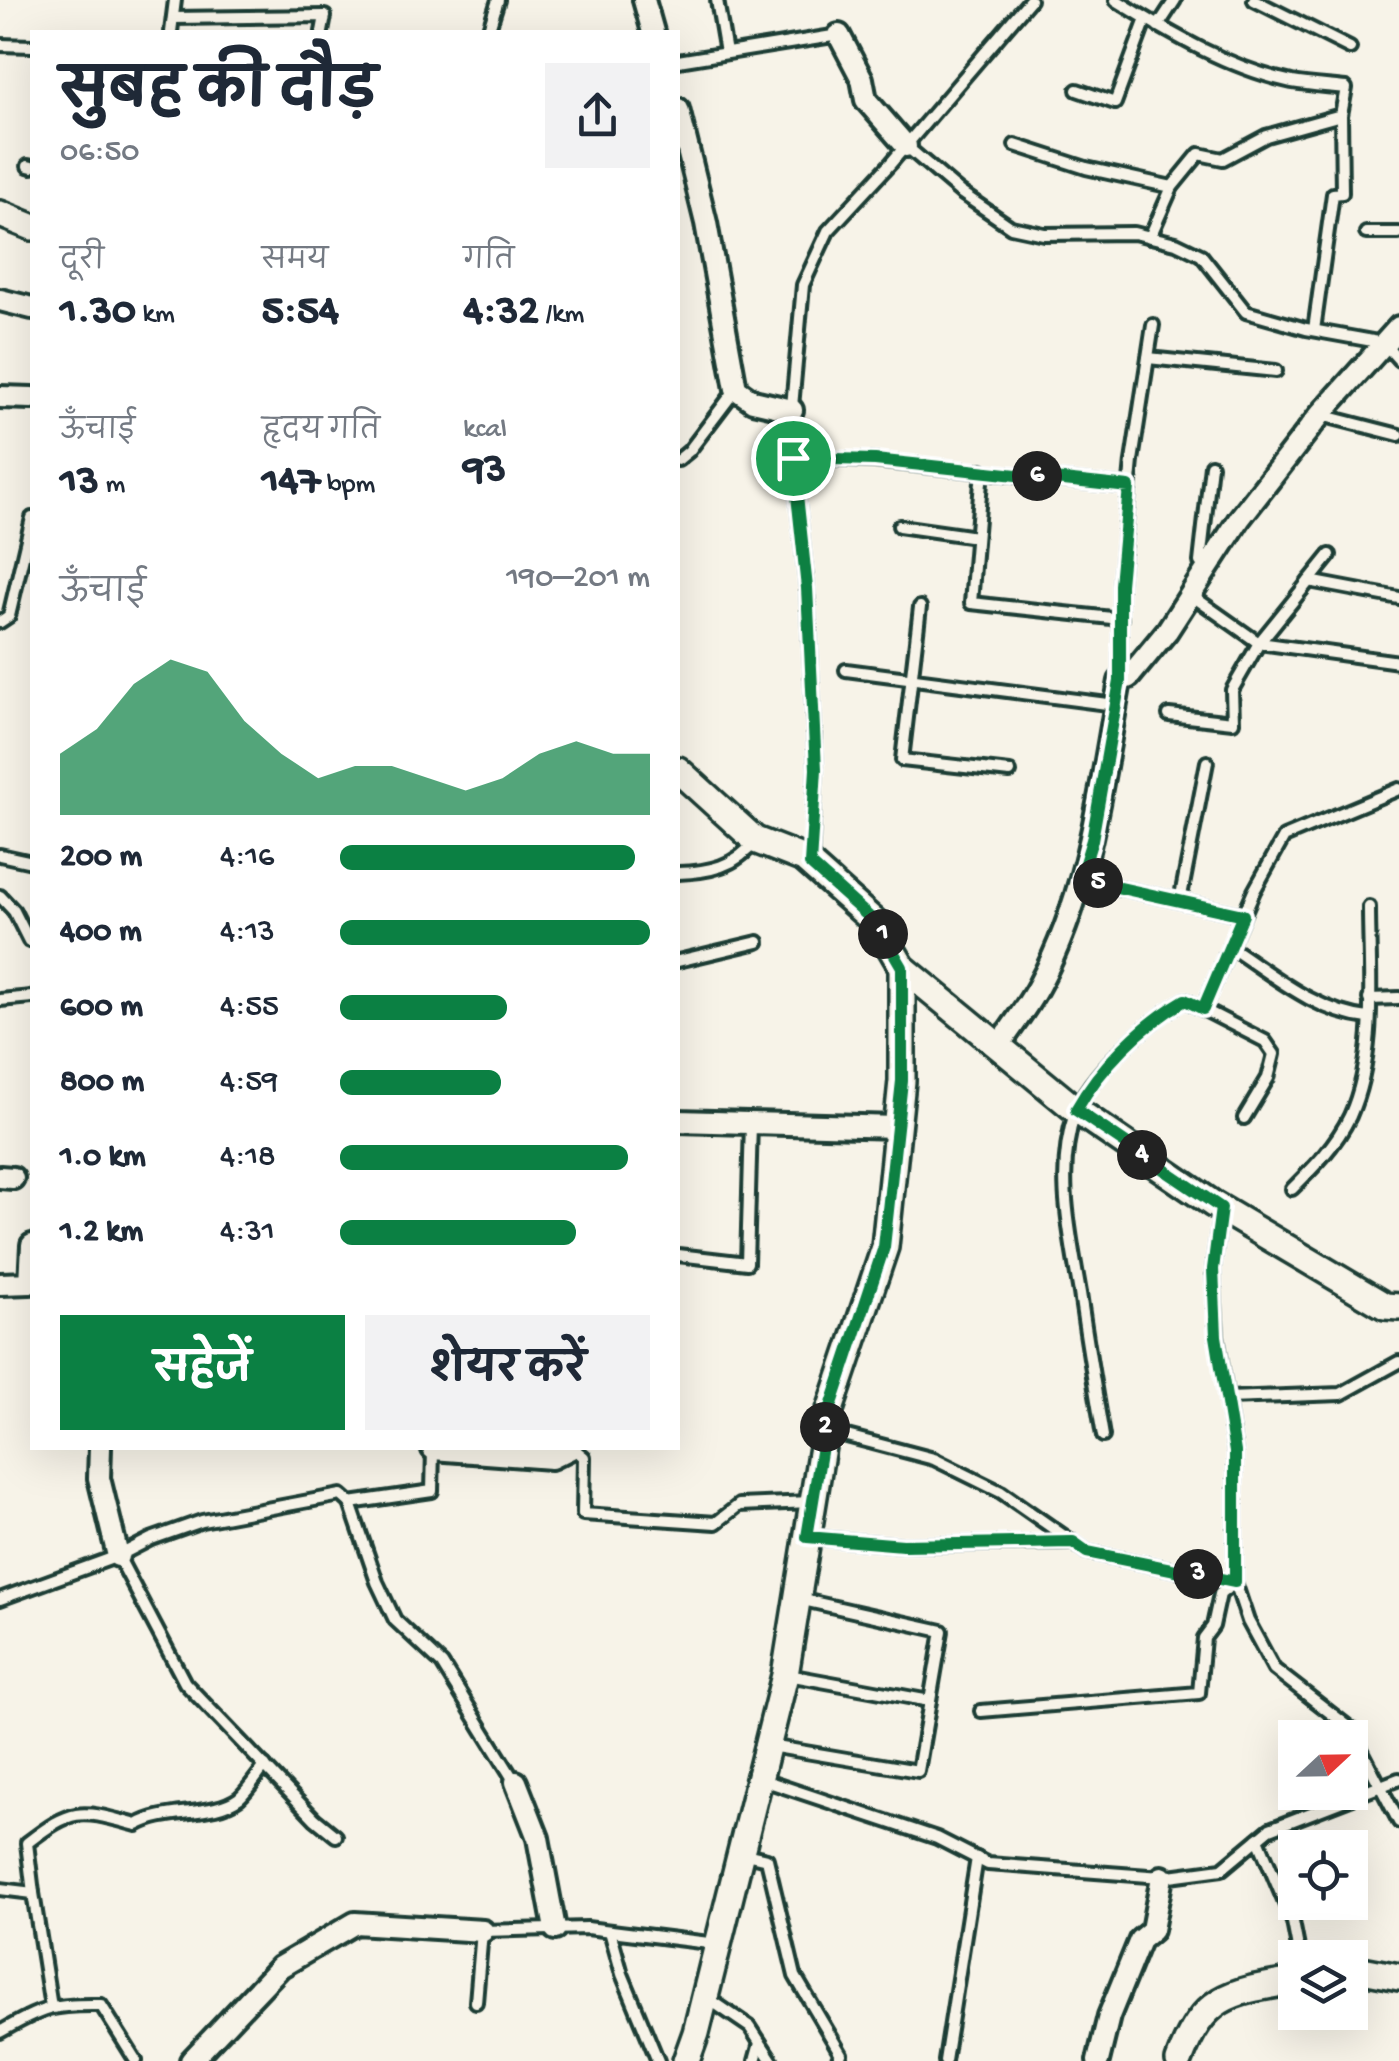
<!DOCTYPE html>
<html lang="hi">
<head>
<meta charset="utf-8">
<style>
  body { margin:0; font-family:"Gochi Hand","Playpen Sans Deva",sans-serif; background:#f2f2f3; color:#1f2937; height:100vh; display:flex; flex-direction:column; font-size:38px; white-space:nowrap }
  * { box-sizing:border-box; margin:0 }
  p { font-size:32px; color:#747a83 }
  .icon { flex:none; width:55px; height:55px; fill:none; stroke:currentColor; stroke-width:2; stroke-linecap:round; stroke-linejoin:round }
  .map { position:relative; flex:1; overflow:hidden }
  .details { position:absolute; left:30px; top:30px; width:650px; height:1420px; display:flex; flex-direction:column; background:#fff; border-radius:0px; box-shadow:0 10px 40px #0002 }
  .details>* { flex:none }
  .needle { width:65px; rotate:68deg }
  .tools { position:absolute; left:1278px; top:1720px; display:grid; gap:20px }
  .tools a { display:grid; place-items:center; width:90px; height:90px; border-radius:0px; background:#fff; box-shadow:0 10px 40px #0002; font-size:50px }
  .pin { position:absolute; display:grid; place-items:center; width:85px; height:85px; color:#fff; margin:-42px; border:5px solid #fff; border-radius:50%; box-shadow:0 2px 10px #0007 }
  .km { position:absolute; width:50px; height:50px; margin:-25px; border-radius:50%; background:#222; color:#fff; font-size:28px; line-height:50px; text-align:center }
  .round { display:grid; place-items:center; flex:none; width:105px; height:105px; border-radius:0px; background:#f2f2f3 }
  .head { display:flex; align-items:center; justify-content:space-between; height:170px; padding:0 30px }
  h1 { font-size:55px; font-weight:700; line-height:75px }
  .stats { display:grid; grid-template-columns:repeat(3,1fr); gap:15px; height:170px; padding:10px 30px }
  .stats div { display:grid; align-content:center }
  .stats b { font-size:42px; font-weight:700 }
  .stats small { font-size:28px; font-weight:400 }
  .stats p { font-size:28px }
  .chart { height:280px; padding:20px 30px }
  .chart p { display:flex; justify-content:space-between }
  .chart svg { width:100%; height:180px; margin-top:10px; fill:#0b8043; opacity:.7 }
  .action { display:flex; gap:20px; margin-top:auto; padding:20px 30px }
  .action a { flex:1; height:115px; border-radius:0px; background:#0b8043; color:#fff; font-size:40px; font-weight:700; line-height:115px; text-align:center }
  .action a+a { background:#f2f2f3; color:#1f2937 }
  ul { padding:0 30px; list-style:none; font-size:32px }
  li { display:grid; grid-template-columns:160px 120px 1fr; align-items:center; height:75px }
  li i { height:25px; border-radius:12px; background:#0b8043 }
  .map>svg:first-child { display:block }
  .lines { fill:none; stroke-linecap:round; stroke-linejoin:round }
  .service-casing { stroke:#1f3d34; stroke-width:18 }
  .minor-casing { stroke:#1f3d34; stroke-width:28 }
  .tertiary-casing { stroke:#1f3d34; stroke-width:32 }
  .service { stroke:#f7f3e8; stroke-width:10 }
  .minor { stroke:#f7f3e8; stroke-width:20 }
  .tertiary { stroke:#f7f3e8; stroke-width:25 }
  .route-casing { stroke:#fff; stroke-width:20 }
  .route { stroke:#0b8043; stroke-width:12 }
</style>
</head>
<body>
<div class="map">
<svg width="1399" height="2061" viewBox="0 0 1399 2061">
  <rect width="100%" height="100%" fill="#f7f3e8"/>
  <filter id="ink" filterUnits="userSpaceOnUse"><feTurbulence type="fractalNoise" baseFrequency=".01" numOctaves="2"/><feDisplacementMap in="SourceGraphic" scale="20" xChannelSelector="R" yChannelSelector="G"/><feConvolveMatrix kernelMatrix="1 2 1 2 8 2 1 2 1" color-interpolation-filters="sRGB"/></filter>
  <g filter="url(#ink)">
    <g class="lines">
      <g class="service-casing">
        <g id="service">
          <polyline points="717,0 726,53"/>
          <path d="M1116,0C1169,33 1230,69 1292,82C1309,85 1328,86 1346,88L1341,115L1342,193L1333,194L1314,330"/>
          <polyline points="1254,0 1350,48"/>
          <polyline points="173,18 325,16 322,32"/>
          <polyline points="1158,26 1175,0"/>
          <polyline points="171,32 175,0"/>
          <polyline points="488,32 498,0"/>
          <polyline points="0,45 32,46"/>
          <polyline points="678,61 839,35"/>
          <polyline points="1077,90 1115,103 1146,19"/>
          <polyline points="1015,145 1086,168 1172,187"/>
          <polyline points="906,146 960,192 1011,227 1044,234 1134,233 1176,243 1201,255 1246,312 1306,329 1384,343 1399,360"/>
          <polyline points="28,166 32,167"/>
          <polyline points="1366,233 1399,233"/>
          <polyline points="1150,237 1172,187 1199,154 1223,159 1266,136 1341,115"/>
          <polyline points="1148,358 1276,371"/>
          <polyline points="1321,415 1399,435"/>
          <polyline points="793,458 875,461 1129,487"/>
          <polyline points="678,460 689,451 736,389"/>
          <polyline points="982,470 971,603 1121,619"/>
          <polyline points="899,526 976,537"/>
          <polyline points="1206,568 1200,562 1211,465"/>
          <polyline points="1309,581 1399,598"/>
          <polyline points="1191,595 1259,643 1399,662"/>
          <polyline points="920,607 902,760 1010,772"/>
          <polyline points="0,622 9,616 32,518"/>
          <polyline points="846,670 1115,705"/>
          <polyline points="1120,680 1120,585 1132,461 1153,325"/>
          <polyline points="1169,715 1233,722 1232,690 1259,643 1330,555"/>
          <polyline points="0,855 32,862"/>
          <polyline points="811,859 816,769 807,588 790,429 803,285 828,231 891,163 1030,0"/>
          <path d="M678,873C708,872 736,867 755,841"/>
          <polyline points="1080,879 1243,915"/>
          <polyline points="0,896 14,911 29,941"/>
          <polyline points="1180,901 1207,762"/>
          <path d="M1230,947C1273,975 1315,1012 1368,1018"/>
          <polyline points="678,961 758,942"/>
          <polyline points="1369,999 1399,998"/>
          <polyline points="0,1000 32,997"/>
          <polyline points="1203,1009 1254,891 1284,837 1399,789"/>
          <path d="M1292,1189C1314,1167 1336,1145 1350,1116C1378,1053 1369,974 1369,907"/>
          <polyline points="1221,1209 1213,1269 1217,1336 1235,1452 1235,1582 1248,1621 1274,1669 1350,1728 1399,1822"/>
          <polyline points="678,1255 747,1263 751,1123"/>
          <polyline points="1228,1398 1341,1394 1399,1362"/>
          <polyline points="824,1430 934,1459 1001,1492 1087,1552 1235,1582"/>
          <path d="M1103,1436C1095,1389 1087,1341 1080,1293C1070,1234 1055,1172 1075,1113C1088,1075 1151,1019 1185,1000L1265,1041L1274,1054L1268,1078L1244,1118"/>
          <polyline points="573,1448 584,1457 583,1514 716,1523 739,1505 811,1502"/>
          <polyline points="350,1503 377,1582 395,1620 442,1664 515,1782"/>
          <polyline points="808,1537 903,1545 1070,1543"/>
          <polyline points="118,1556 185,1683 315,1819 336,1836"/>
          <polyline points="0,1599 118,1556 151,1539 202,1521 341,1495 350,1503 432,1491 433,1450"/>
          <polyline points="788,1675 930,1701"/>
          <polyline points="981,1711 1199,1693 1204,1638 1213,1626 1220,1594 1235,1582"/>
          <polyline points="770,1746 918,1771 942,1631 799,1599"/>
          <polyline points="760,1779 937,1838 988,1864 1162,1877 1222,1869 1270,1829 1399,1779"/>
          <polyline points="1258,1839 1293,1922 1300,1958"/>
          <polyline points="741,1853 767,1859 795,1976 841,2054 837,2061"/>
          <polyline points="0,1889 33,1893 51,2007"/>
          <path d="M33,1893L27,1843C75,1806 80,1810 137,1825C165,1808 213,1817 239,1798C248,1790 257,1776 265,1766"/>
          <polyline points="610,1931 622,1974 658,2061"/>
          <polyline points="706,1997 750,2027 772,2061"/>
          <polyline points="476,2002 482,1931 587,1928 717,1944"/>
          <path d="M0,2032C42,2008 52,2004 101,2005L136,2061"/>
          <polyline points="755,2061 760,2043"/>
          <polyline points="945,2061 977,1858"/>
        </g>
      </g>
      <g class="minor-casing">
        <g id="minor">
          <polyline points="644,0 653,32"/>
          <polyline points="839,35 862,79 866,100 906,146"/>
          <polyline points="678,109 706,223 736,389 753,401 792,410"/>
          <polyline points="0,300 32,308"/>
          <polyline points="0,397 32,398"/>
          <path d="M998,1047C1012,1026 1029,1005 1040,983C1090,890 1101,783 1120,681L1129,677L1167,631L1240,518L1320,415L1399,327"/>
          <polyline points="678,1121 897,1127"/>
          <polyline points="0,1177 13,1178"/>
          <polyline points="0,1284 30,1283 32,1245"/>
          <polyline points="100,1448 99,1478 118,1556"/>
          <polyline points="433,1449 551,1458 571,1448"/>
          <polyline points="516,1782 538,1838 555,1929"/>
          <polyline points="191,2061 280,1967 355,1923 483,1931"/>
          <polyline points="1098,2061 1109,2016 1140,1940 1152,1930 1162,1877"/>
        </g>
      </g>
      <g class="tertiary-casing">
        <g id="tertiary">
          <polyline points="0,214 32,227"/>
          <polyline points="678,770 755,840 804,859 877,924 902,967 1076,1110 1213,1204 1385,1306 1399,1307"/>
          <polyline points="1350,1972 1362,1970 1399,1977"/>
          <polyline points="686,2061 696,2033 785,1675 826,1422 885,1247 902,1081 902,967"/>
          <path d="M1179,2061C1204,1994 1230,1992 1295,1981"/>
        </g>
      </g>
      <use href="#service" class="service"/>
      <use href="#minor" class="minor"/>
      <use href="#tertiary" class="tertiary"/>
    </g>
  </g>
  <g class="lines" filter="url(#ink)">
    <g class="route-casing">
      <path id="route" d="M793,458L875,460L1129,487L1120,585V681L1092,840L1080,879L1243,915L1203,1009L1185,1000C1142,1025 1100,1067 1076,1110L1221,1208L1213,1269L1216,1336L1235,1452V1582L1087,1552L1073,1542L903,1545L807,1537L826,1422L884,1247L902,1081V967L877,924L810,864L816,769L807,588Z"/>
    </g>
    <use href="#route" class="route"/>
  </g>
</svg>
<div class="tools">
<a><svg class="needle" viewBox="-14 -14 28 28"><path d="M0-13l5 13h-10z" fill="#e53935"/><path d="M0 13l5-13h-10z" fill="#747a83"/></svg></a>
<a><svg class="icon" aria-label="locate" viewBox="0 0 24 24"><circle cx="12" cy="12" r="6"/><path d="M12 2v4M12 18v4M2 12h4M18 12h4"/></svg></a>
<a><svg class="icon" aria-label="layers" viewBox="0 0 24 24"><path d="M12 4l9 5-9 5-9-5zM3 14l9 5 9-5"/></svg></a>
</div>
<div class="pin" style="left:793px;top:458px;background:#1e9e55"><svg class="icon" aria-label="arrive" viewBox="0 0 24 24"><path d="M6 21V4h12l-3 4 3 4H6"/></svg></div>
<b class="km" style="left:883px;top:934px">1</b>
<b class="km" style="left:825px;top:1427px">2</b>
<b class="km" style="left:1198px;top:1574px">3</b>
<b class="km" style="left:1142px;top:1155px">4</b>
<b class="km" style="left:1098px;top:883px">5</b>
<b class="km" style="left:1037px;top:476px">6</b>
<section class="details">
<div class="head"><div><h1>सुबह की दौड़</h1><p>06:50</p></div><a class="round"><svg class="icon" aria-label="share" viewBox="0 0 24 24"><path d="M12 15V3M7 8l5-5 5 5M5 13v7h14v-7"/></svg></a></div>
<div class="stats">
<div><p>दूरी</p><b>1.30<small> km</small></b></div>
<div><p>समय</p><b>5:54</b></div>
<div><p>गति</p><b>4:32<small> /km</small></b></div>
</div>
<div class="stats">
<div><p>ऊँचाई</p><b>13<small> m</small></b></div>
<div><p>हृदय गति</p><b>147<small> bpm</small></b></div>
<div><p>kcal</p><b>93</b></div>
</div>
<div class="chart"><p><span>ऊँचाई</span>190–201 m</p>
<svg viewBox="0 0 160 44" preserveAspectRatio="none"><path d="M0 44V29L10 23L20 12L30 6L40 9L50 21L60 29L70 35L80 32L90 32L100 35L110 38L120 35L130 29L140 26L150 29L160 29V44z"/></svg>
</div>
<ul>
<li><b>200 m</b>4:16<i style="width:95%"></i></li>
<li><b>400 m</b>4:13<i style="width:100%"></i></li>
<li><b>600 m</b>4:55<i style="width:54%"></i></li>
<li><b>800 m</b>4:59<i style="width:52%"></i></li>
<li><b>1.0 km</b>4:18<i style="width:93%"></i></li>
<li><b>1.2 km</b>4:31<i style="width:76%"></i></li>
</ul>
<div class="action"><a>सहेजें</a><a>शेयर करें</a></div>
</section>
</div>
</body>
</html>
